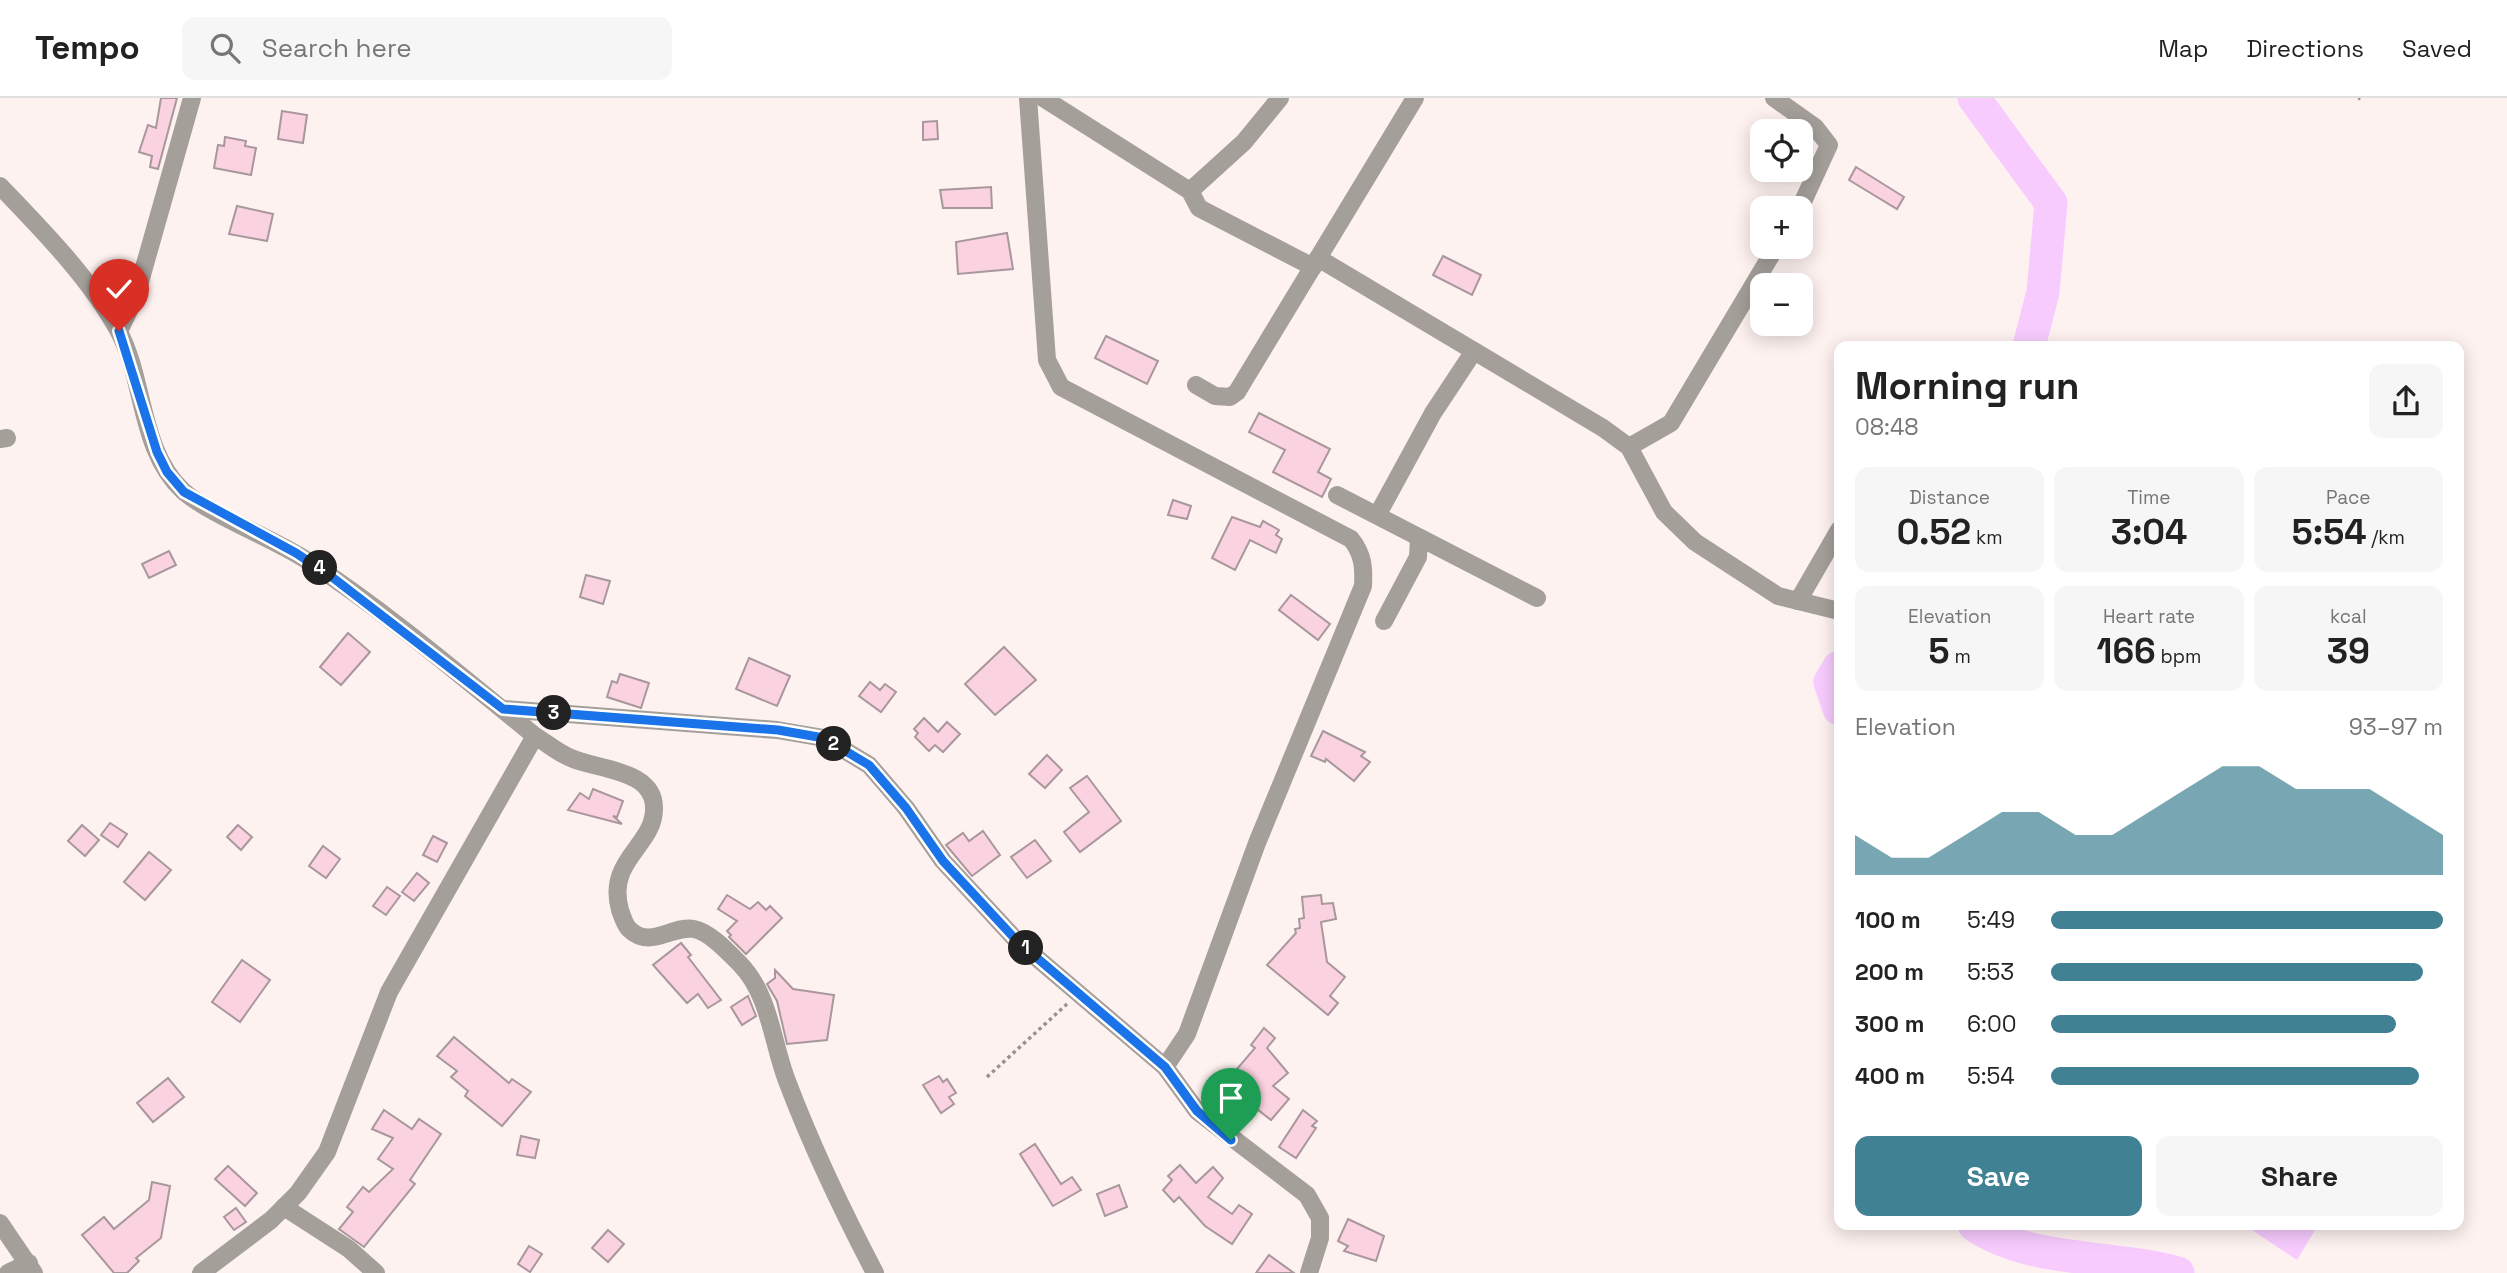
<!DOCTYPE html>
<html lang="en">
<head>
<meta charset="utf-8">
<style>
  body { margin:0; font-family:"Space Grotesk",sans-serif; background:#f6f6f6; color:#222; height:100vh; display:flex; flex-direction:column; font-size:26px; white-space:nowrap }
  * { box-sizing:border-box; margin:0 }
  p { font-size:23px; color:#767676 }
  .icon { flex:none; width:38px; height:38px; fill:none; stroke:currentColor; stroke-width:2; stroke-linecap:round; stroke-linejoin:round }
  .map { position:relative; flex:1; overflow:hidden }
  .details { position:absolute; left:1834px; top:243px; width:630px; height:889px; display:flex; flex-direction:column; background:#fff; border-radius:14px; box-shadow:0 4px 18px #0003 }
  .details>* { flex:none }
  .buttons { position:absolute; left:1750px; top:21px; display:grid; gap:14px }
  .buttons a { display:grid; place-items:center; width:63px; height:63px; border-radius:14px; background:#fff; box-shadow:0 4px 18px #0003; font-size:35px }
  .pin { position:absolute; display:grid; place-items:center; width:60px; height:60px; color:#fff; margin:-72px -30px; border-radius:50% 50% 50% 0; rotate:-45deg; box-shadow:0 0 7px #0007 }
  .pin .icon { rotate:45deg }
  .km { position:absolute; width:35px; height:35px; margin:-18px; border-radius:50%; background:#222; color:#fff; font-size:19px; line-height:35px; text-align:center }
  .round { display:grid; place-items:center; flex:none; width:74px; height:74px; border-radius:14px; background:#f6f6f6 }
  .head { display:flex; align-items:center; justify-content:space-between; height:119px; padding:0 21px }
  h1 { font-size:38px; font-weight:600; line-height:52px }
  .figures { display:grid; grid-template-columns:repeat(3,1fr); gap:10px; height:119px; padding:7px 21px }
  .figures div { display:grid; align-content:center; border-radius:14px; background:#f6f6f6; text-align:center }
  .figures b { font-size:35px; font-weight:600 }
  .figures small { font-size:19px; font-weight:400 }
  .figures p { font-size:19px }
  .chart { height:196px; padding:14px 21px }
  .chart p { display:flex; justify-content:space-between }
  .chart svg { width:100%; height:126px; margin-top:7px; fill:#408194; opacity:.7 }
  .action { display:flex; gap:14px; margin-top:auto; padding:14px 21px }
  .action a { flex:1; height:80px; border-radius:14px; background:#408194; color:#fff; font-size:28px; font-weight:600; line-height:80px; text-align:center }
  .action a+a { background:#f6f6f6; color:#222 }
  ul { padding:0 21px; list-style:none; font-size:23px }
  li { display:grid; grid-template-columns:112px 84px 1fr; align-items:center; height:52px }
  li i { height:18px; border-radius:9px; background:#408194 }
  header { display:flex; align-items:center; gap:42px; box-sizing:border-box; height:98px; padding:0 35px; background:#fff; border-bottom:2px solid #e0e0e0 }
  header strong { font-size:33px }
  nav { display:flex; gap:38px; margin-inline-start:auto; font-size:24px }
  .search { width:490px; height:63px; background:#f6f6f6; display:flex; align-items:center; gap:18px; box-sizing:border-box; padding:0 24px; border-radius:14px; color:#767676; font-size:26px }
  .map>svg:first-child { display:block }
  .water { fill:#f7cbfe }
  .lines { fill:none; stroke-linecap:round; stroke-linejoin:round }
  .river { stroke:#f7cbfe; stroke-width:33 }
  .building { fill:#fbd2e0; stroke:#a8979d; stroke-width:2 }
  .path { stroke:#9b9290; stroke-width:3.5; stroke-dasharray:3.5 3.5; stroke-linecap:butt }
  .minor { stroke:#a59f9a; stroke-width:18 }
  .route-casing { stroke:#fff; stroke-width:14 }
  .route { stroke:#1a73e8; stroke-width:9 }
</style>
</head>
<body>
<header>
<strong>Tempo</strong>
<div class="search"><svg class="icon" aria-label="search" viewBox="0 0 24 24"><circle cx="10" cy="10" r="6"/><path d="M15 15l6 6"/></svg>Search here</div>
<nav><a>Map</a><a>Directions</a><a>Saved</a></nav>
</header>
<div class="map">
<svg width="2507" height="1175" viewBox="0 0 2507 1175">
  <rect width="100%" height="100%" fill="#fef2f0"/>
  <polygon class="water" points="2244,1127 2318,1127 2297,1162"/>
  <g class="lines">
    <g class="river">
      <polyline points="1974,0 2051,105 2043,194 2029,248"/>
      <polyline points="1839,569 1830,584 1839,611"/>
      <path d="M1974,1127C2028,1165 2115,1157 2178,1175"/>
    </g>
  </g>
  <g class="building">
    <polygon points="161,0 177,0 158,71 150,69 152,58 139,54 148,27 156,30"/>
    <polygon points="282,13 307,17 303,45 278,41"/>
    <polygon points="937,23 938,41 923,42 923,24"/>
    <polygon points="225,39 246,43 245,48 256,50 251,77 214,70 218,47 224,48"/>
    <polygon points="1856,69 1904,99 1897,111 1849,82"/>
    <polygon points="991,89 992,110 943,110 940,92"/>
    <polygon points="237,108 273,116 267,143 229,136"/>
    <polygon points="1007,135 1013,171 958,176 956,144"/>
    <polygon points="1443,158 1481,177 1472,197 1433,177"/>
    <polygon points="1106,238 1158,263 1147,286 1095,260"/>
    <polygon points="1259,315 1330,351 1318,374 1331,381 1322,399 1273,374 1285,352 1249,334"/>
    <polygon points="1173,402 1191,408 1187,421 1168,417"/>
    <polygon points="1232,419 1260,429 1263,423 1279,432 1276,437 1282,441 1276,455 1250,442 1235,472 1212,460"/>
    <polygon points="169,453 176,467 149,480 142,466"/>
    <polygon points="586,477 610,483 603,506 580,499"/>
    <polygon points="1291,497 1330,526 1318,542 1279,512"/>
    <polygon points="348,535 370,554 341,587 320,569"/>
    <polygon points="1004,549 1036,582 995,617 965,586"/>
    <polygon points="749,560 790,578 777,608 736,591"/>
    <polygon points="620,576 649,585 641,610 607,599 612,583 617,585"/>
    <polygon points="870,584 880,592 885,586 896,594 881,614 859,598"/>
    <polygon points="924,620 938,634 947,624 960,636 943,654 935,647 929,653 915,639 918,635 914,631"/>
    <polygon points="1323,633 1365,654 1361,658 1370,664 1354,683 1326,661 1325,664 1311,658"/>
    <polygon points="1047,657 1062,672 1045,690 1029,676"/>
    <polygon points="1087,678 1121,723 1080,754 1064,734 1089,714 1070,690"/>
    <polygon points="593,691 623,703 617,719 613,718 622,726 568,712 580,695 589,701"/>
    <polygon points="110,725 127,736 118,749 101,737"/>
    <polygon points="82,727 99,742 85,758 68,743"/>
    <polygon points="238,727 252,739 241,752 227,739"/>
    <polygon points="983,733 1000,757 972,778 946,747 963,735 969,743"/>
    <polygon points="433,738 447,745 437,764 423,757"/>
    <polygon points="1035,742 1051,763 1027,780 1011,759"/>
    <polygon points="323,748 340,761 326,780 309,768"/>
    <polygon points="149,754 171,772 145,802 124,784"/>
    <polygon points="417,775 429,785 414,803 402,794"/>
    <polygon points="387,789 400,798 386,817 373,808"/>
    <polygon points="727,797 750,811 758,804 766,812 770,808 782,820 746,856 729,839 731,837 727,833 737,823 718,811"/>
    <polygon points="1321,797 1322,806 1333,805 1336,821 1321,824 1327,864 1345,879 1330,898 1338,905 1328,917 1267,867 1296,835 1295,831 1300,830 1299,821 1304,820 1302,799"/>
    <polygon points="681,845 691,857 688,859 721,902 708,910 698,896 687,905 653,867"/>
    <polygon points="242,862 270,882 240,924 212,904"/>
    <polygon points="775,872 793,891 834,897 827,942 787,946 777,903 767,886 775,880"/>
    <polygon points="748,898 756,918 742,927 731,909"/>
    <polygon points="1264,930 1275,940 1267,950 1288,975 1273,988 1289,1001 1271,1022 1248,1004 1232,1026 1207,1006 1255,950 1251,947"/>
    <polygon points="454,939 509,985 512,981 531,994 502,1028 465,998 468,993 451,979 457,973 437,958"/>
    <polygon points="939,978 943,984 947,981 956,995 949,999 954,1006 941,1015 923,987"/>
    <polygon points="168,980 184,999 153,1024 137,1005"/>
    <polygon points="384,1012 412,1031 419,1021 441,1036 410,1082 415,1086 364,1149 339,1131 353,1114 347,1109 363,1089 369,1094 393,1071 378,1061 393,1040 372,1031"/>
    <polygon points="1303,1012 1317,1023 1312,1028 1316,1030 1296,1060 1279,1049"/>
    <polygon points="521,1038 539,1042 535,1060 517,1057"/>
    <polygon points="1035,1046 1061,1086 1072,1079 1081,1092 1053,1108 1020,1056"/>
    <polygon points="1180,1067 1196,1085 1213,1069 1223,1080 1208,1099 1232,1116 1239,1107 1252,1116 1232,1146 1205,1128 1179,1099 1174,1104 1163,1092 1172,1082 1168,1078"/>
    <polygon points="228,1068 257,1095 245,1108 215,1081"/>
    <polygon points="152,1084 170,1088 161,1140 136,1160 139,1163 127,1175 114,1175 82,1137 104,1119 114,1131 149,1102"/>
    <polygon points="1119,1087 1127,1109 1105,1118 1097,1096"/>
    <polygon points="236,1110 246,1124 234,1132 224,1119"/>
    <polygon points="1348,1121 1384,1138 1376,1163 1344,1153 1348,1148 1338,1143"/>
    <polygon points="608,1132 624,1146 608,1164 592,1150"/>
    <polygon points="529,1148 542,1156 530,1174 518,1166"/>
    <polygon points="1269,1157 1294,1175 1256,1175"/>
  </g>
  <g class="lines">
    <g class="path">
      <polyline points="2358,1 2360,0"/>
      <polyline points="987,979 1067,906"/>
    </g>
    <g class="minor">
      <path d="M1028,0L1047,262L1061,289L1351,441C1363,456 1364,469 1363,488L1257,745L1187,936L1165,969"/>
      <polyline points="1043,0 1190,93 1199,110 1313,169"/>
      <polyline points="1774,0 1815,29 1829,47 1800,110"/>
      <path d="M0,88C41,131 89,179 118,232C145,281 139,352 183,393C212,418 273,440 308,463C388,515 461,578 535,638C547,645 558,655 571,660C597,672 655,671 654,711C654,748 606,762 620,812C622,818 625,827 629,831C650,852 672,827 694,831C710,834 729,855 740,866C770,897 772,944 787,983C812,1049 842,1112 875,1175"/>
      <polyline points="1190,93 1244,44 1280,0"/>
      <polyline points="1318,160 1603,330 1629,349 1664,414 1695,444 1778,498 1839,513"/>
      <polyline points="119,233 136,198 192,0"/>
      <polyline points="1196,287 1215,298 1230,299 1237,294 1415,0"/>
      <polyline points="0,341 7,340"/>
      <polyline points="1629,349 1671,325 1776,149"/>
      <polyline points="1337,397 1537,500"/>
      <polyline points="1378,416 1433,315 1474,253"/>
      <polyline points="1798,503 1839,432"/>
      <polyline points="1384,523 1418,459 1419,440"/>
      <polyline points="503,611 777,632 824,640 869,667 906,710 943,763 1017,843 1165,969 1197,1013 1307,1097 1320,1120 1320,1140 1309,1175"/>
      <polyline points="284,1109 349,1151 376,1175"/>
      <polyline points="0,1125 34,1175"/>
      <polyline points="8,1175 29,1165"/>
      <polyline points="201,1175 271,1122 298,1095 327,1054 389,894 535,638"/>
    </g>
  </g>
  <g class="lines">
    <g class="route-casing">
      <polyline id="route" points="119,233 157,354 167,374 184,394 296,455 332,479 503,611 778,632 824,640 869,667 906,710 943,763 1017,843 1165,969 1197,1013 1231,1042"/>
    </g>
    <use href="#route" class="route"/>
  </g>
</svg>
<div class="buttons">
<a><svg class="icon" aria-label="locate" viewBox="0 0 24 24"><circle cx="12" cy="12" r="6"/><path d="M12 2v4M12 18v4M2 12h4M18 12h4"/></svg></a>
<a>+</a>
<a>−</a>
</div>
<div class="pin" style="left:1231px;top:1042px;background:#1e9e55"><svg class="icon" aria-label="arrive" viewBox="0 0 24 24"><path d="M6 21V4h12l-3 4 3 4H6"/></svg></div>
<div class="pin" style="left:119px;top:233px;background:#d93025"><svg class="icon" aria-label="check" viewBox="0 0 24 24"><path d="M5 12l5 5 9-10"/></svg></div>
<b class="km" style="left:1026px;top:850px">1</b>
<b class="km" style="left:834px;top:646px">2</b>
<b class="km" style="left:554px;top:615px">3</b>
<b class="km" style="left:320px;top:470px">4</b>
<section class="details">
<div class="head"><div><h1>Morning run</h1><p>08:48</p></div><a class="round"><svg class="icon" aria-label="share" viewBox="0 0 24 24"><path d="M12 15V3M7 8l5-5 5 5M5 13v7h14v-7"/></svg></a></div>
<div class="figures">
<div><p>Distance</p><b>0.52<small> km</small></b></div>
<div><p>Time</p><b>3:04</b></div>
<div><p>Pace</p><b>5:54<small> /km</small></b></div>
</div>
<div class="figures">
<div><p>Elevation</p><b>5<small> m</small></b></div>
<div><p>Heart rate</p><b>166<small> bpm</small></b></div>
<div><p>kcal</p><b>39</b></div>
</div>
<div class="chart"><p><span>Elevation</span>93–97 m</p>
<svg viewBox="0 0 160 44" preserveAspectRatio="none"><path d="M0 44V30L10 38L20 38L30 30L40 22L50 22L60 30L70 30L80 22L90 14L100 6L110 6L120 14L130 14L140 14L150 22L160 30V44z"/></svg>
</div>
<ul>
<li><b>100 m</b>5:49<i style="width:100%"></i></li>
<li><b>200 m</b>5:53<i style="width:95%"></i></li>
<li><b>300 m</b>6:00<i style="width:88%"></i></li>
<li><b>400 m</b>5:54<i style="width:94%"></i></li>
</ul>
<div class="action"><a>Save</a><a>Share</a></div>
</section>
</div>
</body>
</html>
